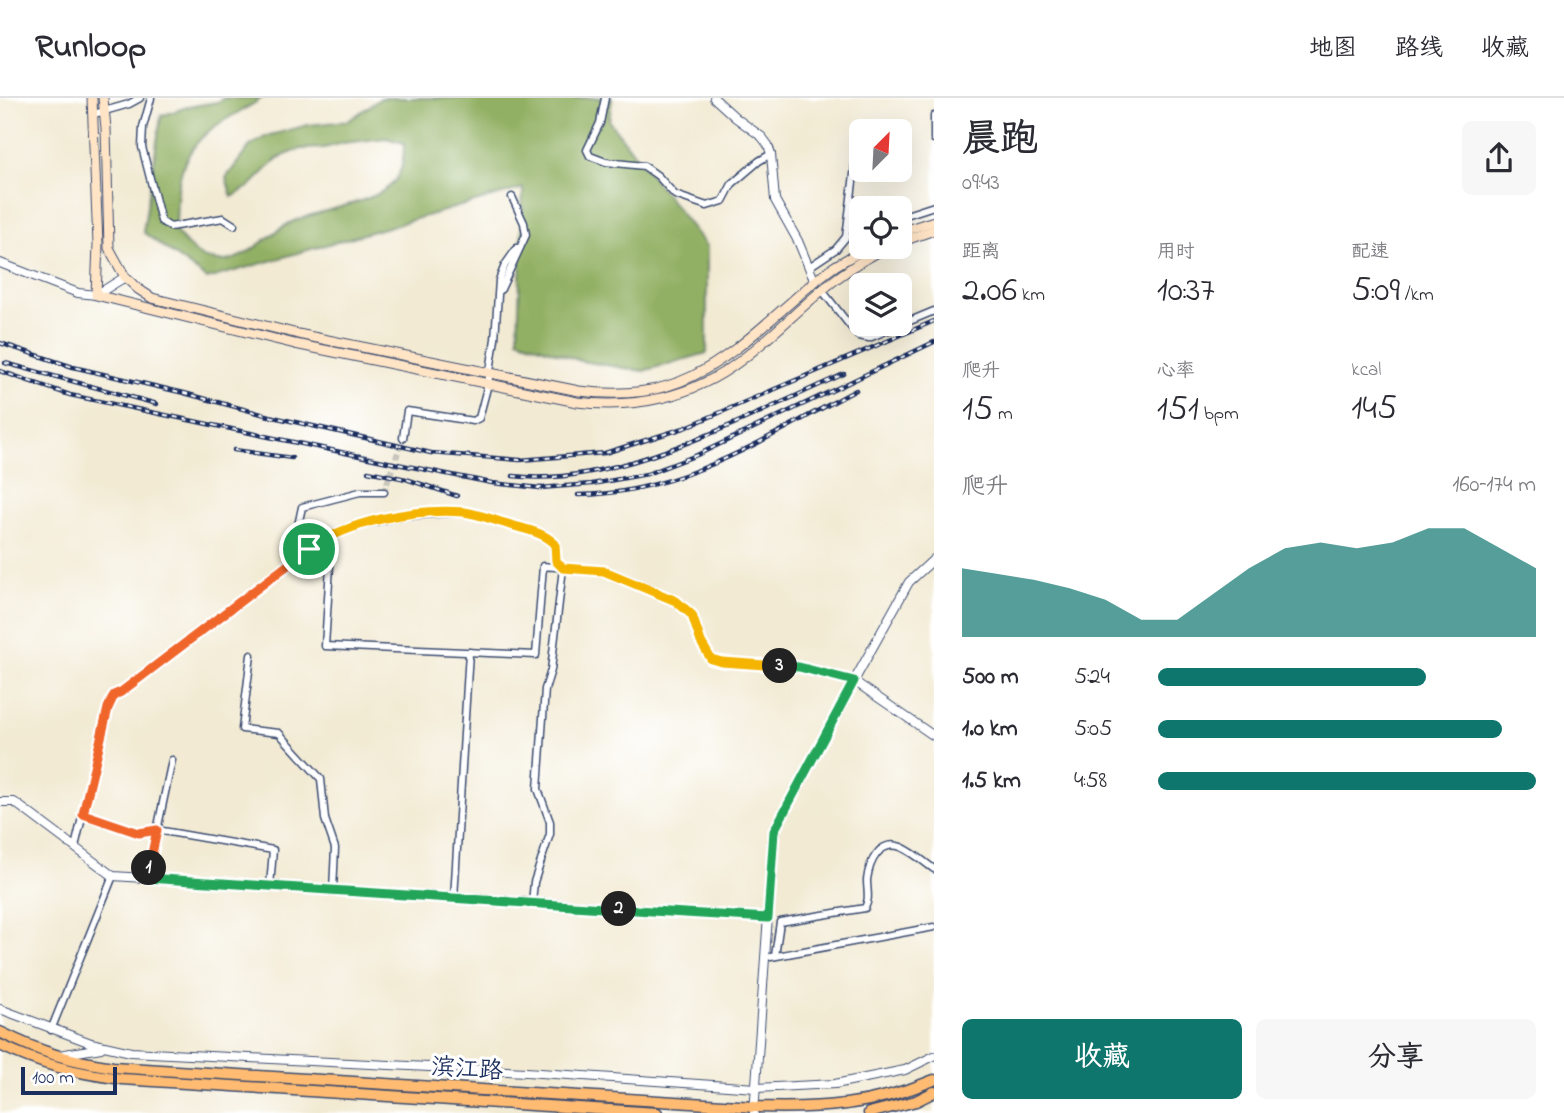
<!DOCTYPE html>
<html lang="zh">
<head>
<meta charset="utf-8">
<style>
  body { margin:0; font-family:"Indie Flower","LXGW WenKai TC",sans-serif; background:#f7f7f7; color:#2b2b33; height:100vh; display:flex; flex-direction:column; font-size:26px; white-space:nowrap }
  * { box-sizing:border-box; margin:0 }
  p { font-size:23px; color:#7c7c81 }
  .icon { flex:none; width:38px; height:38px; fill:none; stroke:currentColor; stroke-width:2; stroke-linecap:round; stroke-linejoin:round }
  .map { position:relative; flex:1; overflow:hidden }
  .drawer { display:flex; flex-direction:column; background:#fff; width:630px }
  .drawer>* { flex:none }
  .needle { width:46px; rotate:24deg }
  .tools { position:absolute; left:849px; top:21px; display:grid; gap:14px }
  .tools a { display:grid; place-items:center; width:63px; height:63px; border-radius:10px; background:#fff; box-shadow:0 7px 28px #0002; font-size:35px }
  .scale { position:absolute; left:21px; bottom:18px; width:96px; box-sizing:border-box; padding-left:7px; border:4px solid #1b2f5e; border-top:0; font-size:19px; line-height:24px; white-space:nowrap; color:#1b2f5e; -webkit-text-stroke:5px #fff; paint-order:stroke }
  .pin { position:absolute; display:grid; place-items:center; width:60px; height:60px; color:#fff; margin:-30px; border:4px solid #fff; border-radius:50%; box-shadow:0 2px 7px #0007 }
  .km { position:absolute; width:35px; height:35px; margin:-18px; border-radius:50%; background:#222; color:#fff; font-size:19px; line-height:35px; text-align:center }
  .round { display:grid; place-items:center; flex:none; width:74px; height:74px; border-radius:10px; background:#f7f7f7 }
  .overview { display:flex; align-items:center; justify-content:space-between; height:119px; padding:0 28px }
  h1 { font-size:38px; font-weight:600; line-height:52px }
  .stats { display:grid; grid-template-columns:repeat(3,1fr); gap:10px; height:119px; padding:7px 28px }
  .stats div { display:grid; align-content:center }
  .stats b { font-size:35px; font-weight:600 }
  .stats small { font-size:19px; font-weight:400 }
  .stats p { font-size:19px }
  .chart { height:196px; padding:14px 28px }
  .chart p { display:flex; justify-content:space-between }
  .chart svg { width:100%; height:126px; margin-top:7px; fill:#0f766e; opacity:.7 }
  .button { display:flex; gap:14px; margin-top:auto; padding:14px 28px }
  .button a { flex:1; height:80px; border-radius:10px; background:#0f766e; color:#fff; font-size:28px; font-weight:600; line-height:80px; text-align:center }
  .button a+a { background:#f7f7f7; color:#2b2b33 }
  ul { padding:0 28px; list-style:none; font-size:23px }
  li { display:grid; grid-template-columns:112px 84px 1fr; align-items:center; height:52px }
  li i { height:18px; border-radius:9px; background:#0f766e }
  header { display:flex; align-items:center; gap:42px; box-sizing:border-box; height:98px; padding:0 35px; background:#fff; border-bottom:2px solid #e1e1e2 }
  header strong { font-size:33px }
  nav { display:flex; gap:38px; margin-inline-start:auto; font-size:24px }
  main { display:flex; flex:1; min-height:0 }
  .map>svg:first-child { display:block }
  .forest { fill:#92b063; stroke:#567060; stroke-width:2 }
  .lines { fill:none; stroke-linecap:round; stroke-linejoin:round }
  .minor-tunnel { stroke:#c7c5bc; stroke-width:6; stroke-dasharray:6 3; stroke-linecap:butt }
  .minor-casing { stroke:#3b4b70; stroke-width:9 }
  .tertiary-casing { stroke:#3b4b70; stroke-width:10 }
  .secondary-casing { stroke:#3b4b70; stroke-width:11 }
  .trunk-casing { stroke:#3b4b70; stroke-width:13 }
  .minor { stroke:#fff; stroke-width:6 }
  .tertiary { stroke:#fff; stroke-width:8 }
  .secondary { stroke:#ffe4c6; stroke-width:9 }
  .trunk { stroke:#ffbb71; stroke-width:10 }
  .rail-casing { stroke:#1b2f5e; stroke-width:4.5 }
  .rail { stroke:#fff; stroke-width:2; stroke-dasharray:5; stroke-linecap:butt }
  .split-1-casing { stroke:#fff; stroke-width:14 }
  .split-2-casing { stroke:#fff; stroke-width:14 }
  .split-3-casing { stroke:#fff; stroke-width:14 }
  .split-4-casing { stroke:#fff; stroke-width:14 }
  .split-1 { stroke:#f0652b; stroke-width:9 }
  .split-2 { stroke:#22a559; stroke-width:9 }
  .split-3 { stroke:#22a559; stroke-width:9 }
  .split-4 { stroke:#f5b400; stroke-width:9 }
  .labels { text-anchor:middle; stroke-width:6; stroke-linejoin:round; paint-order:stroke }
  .street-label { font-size:24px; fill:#1b2f5e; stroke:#fff }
</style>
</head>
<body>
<header>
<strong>Runloop</strong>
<nav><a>地图</a><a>路线</a><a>收藏</a></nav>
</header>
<main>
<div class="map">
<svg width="934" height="1015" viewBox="0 0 934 1015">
  <rect width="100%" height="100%" fill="#fff"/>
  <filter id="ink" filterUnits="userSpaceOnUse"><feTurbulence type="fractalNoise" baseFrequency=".0143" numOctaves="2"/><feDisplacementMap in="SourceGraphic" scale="14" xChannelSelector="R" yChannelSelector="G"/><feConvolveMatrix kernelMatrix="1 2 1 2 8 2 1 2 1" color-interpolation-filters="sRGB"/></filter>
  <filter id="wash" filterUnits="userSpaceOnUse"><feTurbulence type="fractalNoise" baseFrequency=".00686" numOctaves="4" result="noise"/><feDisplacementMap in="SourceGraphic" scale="28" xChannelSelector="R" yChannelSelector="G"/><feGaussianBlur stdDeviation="1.57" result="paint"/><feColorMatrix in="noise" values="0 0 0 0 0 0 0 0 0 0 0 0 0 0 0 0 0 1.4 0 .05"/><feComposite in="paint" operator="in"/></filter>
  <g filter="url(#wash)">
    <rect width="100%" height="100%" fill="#f2ead3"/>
    <path class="forest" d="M224,0H262C249,10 233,16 220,25C176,54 177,86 176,134C189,150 202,165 225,163C250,160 271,133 294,123C319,112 376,105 393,85C403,74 404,59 404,45L386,40L343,45L324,50L300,51L278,60L250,88L232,99L226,80L250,48L267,38L308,27L348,23L381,0H612L609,23L707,149V255L643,273L581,263L518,241L523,90L207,181L143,134L161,18L187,9L218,4Z"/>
  </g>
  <g filter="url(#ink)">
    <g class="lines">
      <polyline class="minor-tunnel" points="384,394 403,340"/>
      <g class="minor-casing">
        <g id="minor">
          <polyline points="151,0 143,29 142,49 161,123 170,129 223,120 234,127"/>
          <polyline points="605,0 600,25 587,52 590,58 606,64 644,68 658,78 675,97 707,108 723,103 732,86 759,63 771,56"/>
          <polyline points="94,16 129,6 140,0"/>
          <polyline points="934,18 934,41"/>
          <polyline points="900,119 934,108"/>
          <polyline points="809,169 836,151 846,139 858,45"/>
          <polyline points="501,191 526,137 524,125 512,99"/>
          <polyline points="821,191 858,238 869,240 934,213"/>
          <polyline points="403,340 407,313 473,323 479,320 488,286 495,241 499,182 505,167 517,150"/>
          <path d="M332,436L325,548L536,557L543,468C562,470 583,470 603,473C621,477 680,503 691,516C704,533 695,555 722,564L799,569L854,583"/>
          <polyline points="309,451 299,423 302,409 360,394 384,394"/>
          <polyline points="251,557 242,631 279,635 321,681 325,721 335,750 333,792"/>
          <polyline points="83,716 139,735 157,732 273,752 270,788"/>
          <polyline points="75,749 108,610 114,597 121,594 326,439 344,431 402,418 466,414 543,436 555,446 556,463 563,470 551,572 545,591 538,691 550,724 550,736 534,784 532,805"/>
          <polyline points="147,780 172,662"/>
          <polyline points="454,800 469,554"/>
          <path d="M775,858L780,824L865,810C870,800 867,793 867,782C869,765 879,741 901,749C913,754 924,764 934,771"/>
          <polyline points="771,859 934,829"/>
          <polyline points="51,932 113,778"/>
        </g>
      </g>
      <g class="tertiary-casing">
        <g id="tertiary">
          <polyline points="714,0 736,20 762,39 768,47 771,56 775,102 798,143 815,184"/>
          <polyline points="0,165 78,195 96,197 125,179"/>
          <polyline points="854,583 909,484 934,461"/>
          <polyline points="0,704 14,704 25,712 113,778 768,820"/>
          <polyline points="0,911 91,945 131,954 526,974 756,990 835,986 905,972 934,958"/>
          <polyline points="59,957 101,950"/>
          <polyline points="754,1015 774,733 854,583 934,638"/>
        </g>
      </g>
      <g class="secondary-casing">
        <g id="secondary">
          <path d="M92,0L98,146L96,197L295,246L577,304C635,311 693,299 740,263C792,224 828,176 889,149"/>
          <path d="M103,0L106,30L109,150L125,179L138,191L152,200L298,236L579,293C674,305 716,270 783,211C799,197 815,182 832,170C844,162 857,156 869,149"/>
          <polyline points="900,134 934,123"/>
          <polyline points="900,144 934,132"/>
        </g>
      </g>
      <g class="trunk-casing">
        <g id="trunk">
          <path d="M0,934C42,955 67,962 113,969L755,1009C821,1011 872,1008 934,982"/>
          <path d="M0,947C41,967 76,975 122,981L657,1015"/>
          <polyline points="869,1015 916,1003 934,994"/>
        </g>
      </g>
      <use href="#minor" class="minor"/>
      <use href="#tertiary" class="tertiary"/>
      <use href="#secondary" class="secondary"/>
      <use href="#trunk" class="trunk"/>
      <g class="rail-casing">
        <g id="rail">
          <polyline points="0,245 73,269 184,295 269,318 431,355 520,362 605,355 684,330 934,223"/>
          <polyline points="5,265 157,306"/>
          <polyline points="0,273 70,297 407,368 492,385 540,390 592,386 647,376 697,357 934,244"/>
          <polyline points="234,352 292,360"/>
          <polyline points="368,373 406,381 457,398"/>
          <path d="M513,378C615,391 752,316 844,276"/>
          <path d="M578,397C682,396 767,339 856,292"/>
        </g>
      </g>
      <use href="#rail" class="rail"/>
    </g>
  </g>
  <g class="lines" filter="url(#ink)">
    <g class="split-1-casing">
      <polyline id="split-1" points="149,770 157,732 139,735 83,716 108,610 114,597 121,594 309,451"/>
    </g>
    <g class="split-2-casing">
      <polyline id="split-2" points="149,770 147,780 619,811"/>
    </g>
    <g class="split-3-casing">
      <polyline id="split-3" points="619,811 768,820 774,733 854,583 799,569 780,568"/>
    </g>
    <g class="split-4-casing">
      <path id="split-4" d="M309,451C349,423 415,410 464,414C479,416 496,423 511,427C527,432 543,434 555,446L556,463L563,470L604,473L676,503L692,517L701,544L711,561L722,564L780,568"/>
    </g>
    <use href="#split-1" class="split-1"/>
    <use href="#split-2" class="split-2"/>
    <use href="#split-3" class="split-3"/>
    <use href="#split-4" class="split-4"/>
  </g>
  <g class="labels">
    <g class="street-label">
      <text transform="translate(467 970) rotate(4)" y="8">滨江路</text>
    </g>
  </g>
</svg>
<div class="tools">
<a><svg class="needle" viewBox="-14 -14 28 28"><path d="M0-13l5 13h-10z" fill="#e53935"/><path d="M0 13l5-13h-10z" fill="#7c7c81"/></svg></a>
<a><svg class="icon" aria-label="locate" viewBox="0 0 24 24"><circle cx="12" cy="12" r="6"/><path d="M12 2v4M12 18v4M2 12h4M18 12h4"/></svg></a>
<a><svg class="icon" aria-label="layers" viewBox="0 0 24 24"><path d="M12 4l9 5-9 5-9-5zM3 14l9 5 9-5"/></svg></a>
</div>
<div class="scale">100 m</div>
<div class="pin" style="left:309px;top:451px;background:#1e9e55"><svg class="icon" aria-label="arrive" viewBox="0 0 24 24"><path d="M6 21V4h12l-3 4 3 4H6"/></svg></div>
<b class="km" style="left:149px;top:770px">1</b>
<b class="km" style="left:619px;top:811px">2</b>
<b class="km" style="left:780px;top:568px">3</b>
</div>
<section class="drawer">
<div class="overview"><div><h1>晨跑</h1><p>09:43</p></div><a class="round"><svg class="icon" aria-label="share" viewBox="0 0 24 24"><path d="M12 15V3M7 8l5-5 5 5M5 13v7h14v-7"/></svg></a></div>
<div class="stats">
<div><p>距离</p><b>2.06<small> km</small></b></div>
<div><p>用时</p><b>10:37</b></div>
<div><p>配速</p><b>5:09<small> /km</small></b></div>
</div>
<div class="stats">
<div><p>爬升</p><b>15<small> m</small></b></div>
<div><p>心率</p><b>151<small> bpm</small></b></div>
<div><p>kcal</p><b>145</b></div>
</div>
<div class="chart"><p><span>爬升</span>160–174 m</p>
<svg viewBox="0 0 160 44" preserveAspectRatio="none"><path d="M0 44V20L10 22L20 24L30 27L40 31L50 38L60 38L70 29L80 20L90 13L100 11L110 13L120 11L130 6L140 6L150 13L160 20V44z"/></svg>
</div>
<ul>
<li><b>500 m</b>5:24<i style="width:71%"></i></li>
<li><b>1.0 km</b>5:05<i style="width:91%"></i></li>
<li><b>1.5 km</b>4:58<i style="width:100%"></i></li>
</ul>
<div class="button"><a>收藏</a><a>分享</a></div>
</section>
</main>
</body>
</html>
